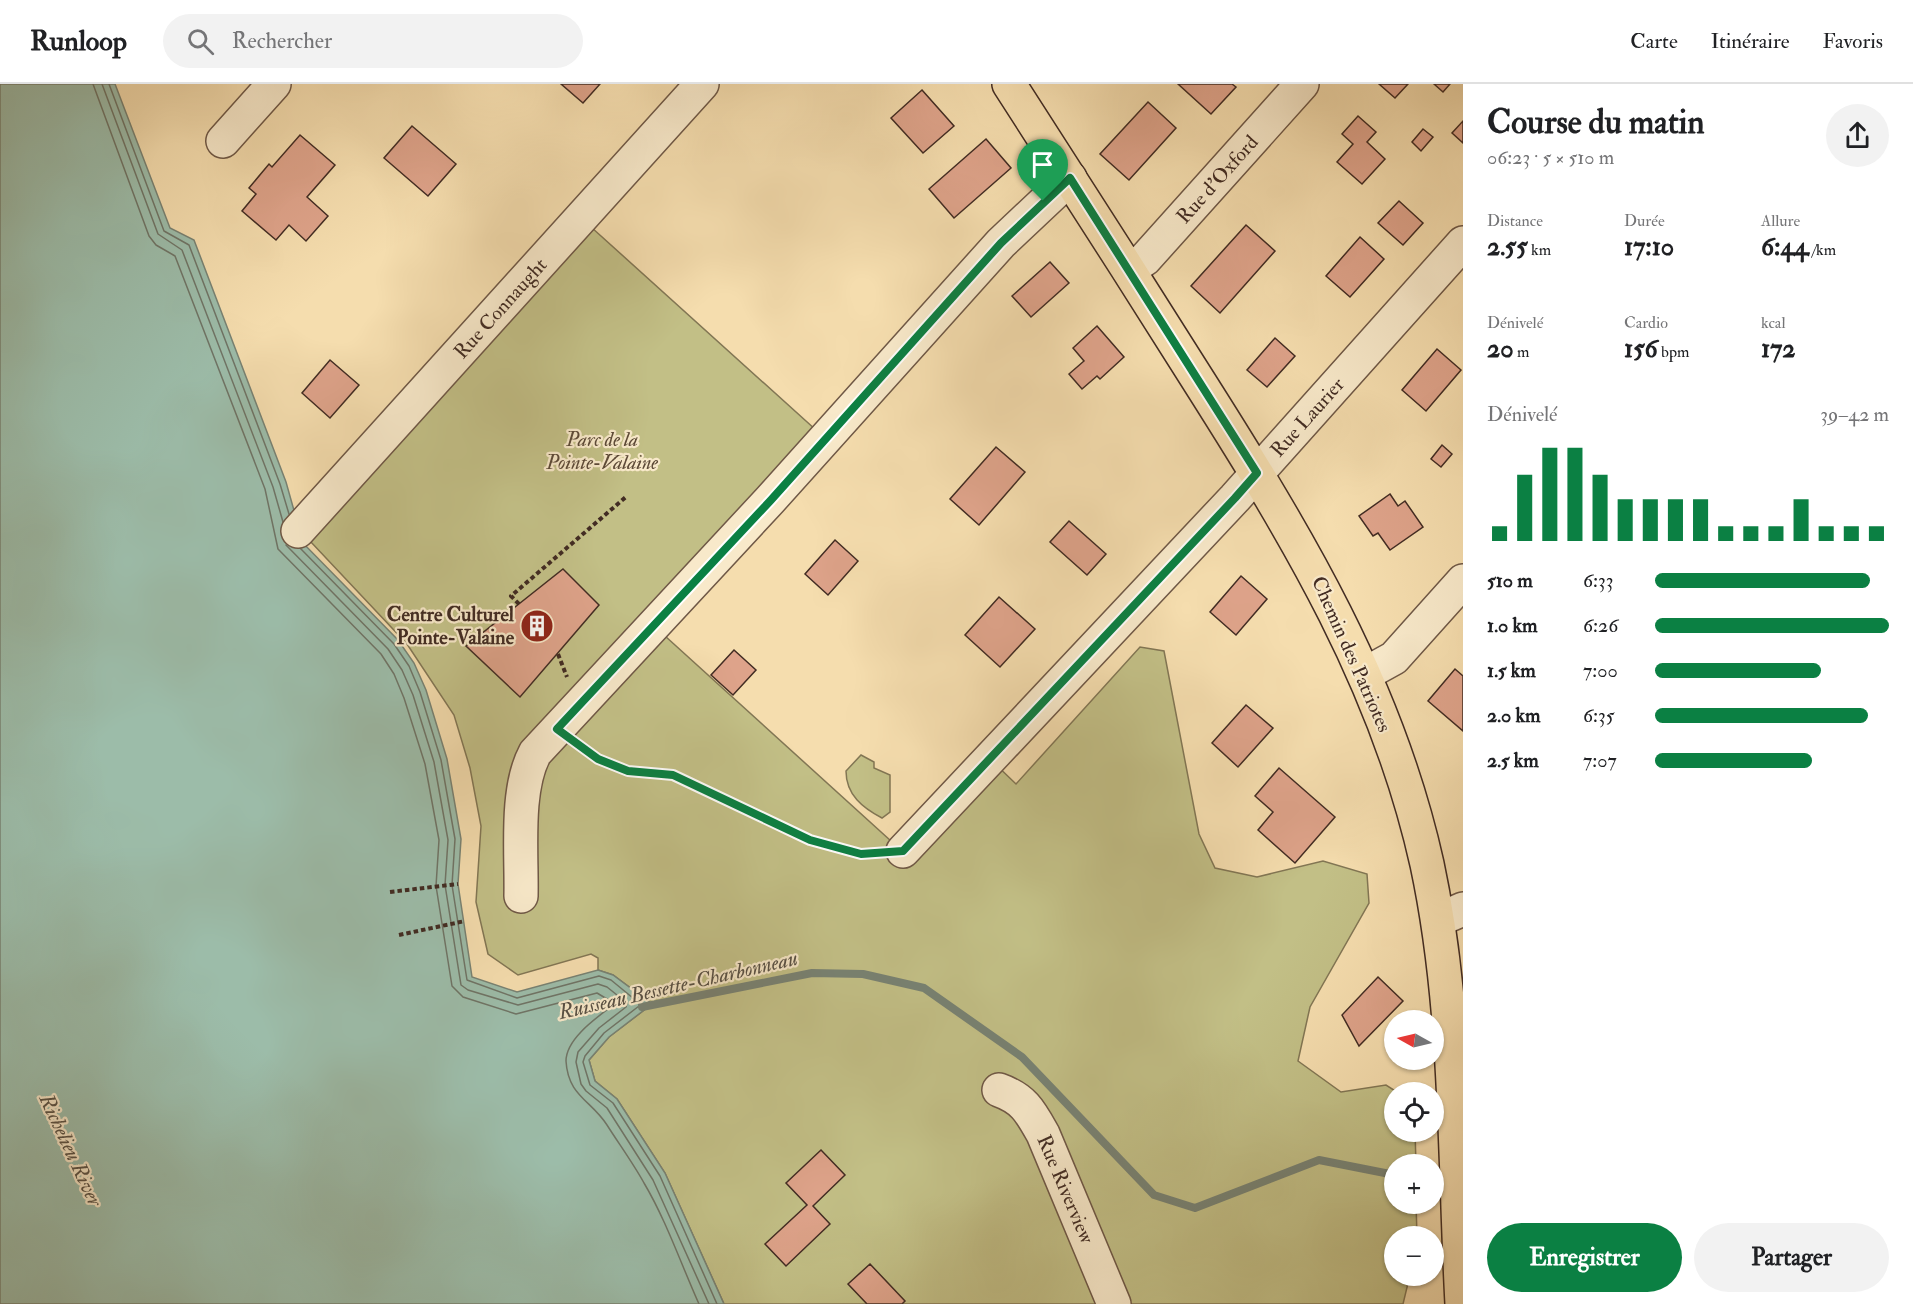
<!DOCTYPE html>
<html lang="fr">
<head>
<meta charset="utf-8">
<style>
  body { margin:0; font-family:"IM FELL Double Pica",serif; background:#f2f2f2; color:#202124; height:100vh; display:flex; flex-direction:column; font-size:22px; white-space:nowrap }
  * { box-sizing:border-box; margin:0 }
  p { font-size:20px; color:#757577 }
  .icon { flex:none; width:33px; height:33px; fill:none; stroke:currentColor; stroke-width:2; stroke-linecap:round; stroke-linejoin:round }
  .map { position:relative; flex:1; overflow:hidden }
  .side { display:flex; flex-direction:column; background:#fff; width:450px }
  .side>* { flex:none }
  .needle { width:39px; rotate:278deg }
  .fabs { position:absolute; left:1384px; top:926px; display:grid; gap:12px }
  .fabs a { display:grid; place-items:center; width:60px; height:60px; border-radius:50%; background:#fff; box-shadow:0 2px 4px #0004; font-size:30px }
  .pin { position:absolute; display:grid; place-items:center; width:51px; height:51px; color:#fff; margin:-62px -26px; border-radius:50% 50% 50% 0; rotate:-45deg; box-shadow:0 0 6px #0007 }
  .pin .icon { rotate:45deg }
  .round { display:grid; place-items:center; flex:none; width:63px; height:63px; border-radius:32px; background:#f2f2f2 }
  .headline { display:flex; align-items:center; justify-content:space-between; height:102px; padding:0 24px }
  h1 { font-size:33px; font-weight:700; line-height:45px }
  .metrics { display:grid; grid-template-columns:repeat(3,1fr); gap:9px; height:102px; padding:6px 24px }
  .metrics div { display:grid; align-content:center }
  .metrics b { font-size:26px; font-weight:700 }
  .metrics small { font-size:16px; font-weight:400 }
  .metrics p { font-size:16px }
  .chart { height:168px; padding:12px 24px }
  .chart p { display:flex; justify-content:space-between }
  .chart svg { width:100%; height:108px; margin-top:6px; stroke:#0b8043; stroke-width:6 }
  .primary-button { display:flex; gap:12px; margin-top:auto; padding:12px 24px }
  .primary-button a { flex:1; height:69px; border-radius:36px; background:#0b8043; color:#fff; font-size:24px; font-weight:700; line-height:69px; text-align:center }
  .primary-button a+a { background:#f2f2f2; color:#202124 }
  ul { padding:0 24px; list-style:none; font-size:20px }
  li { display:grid; grid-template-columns:96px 72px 1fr; align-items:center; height:45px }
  li i { height:15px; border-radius:8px; background:#0b8043 }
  header { display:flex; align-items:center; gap:36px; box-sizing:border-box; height:84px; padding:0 30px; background:#fff; border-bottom:2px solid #e0e0e0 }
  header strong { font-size:28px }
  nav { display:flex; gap:33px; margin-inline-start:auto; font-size:21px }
  .search { width:420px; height:54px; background:#f2f2f2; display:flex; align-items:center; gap:15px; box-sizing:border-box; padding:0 21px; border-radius:33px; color:#757577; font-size:22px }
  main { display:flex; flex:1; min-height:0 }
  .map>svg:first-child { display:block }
  .green { fill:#c2bf86; stroke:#827654; stroke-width:1.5 }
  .water { fill:#9cbca9; stroke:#788273; stroke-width:1.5 }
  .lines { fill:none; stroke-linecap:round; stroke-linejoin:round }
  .shore { stroke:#6f7466; stroke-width:1.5 }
  .stream { stroke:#788273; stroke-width:8 }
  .building { fill:#dea38a; stroke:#422c23; stroke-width:1.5 }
  .minor-casing { stroke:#6f5846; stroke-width:36 }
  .major-casing { stroke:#422c23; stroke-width:36 }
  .path { stroke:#422c23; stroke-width:4; stroke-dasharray:4.5 3; stroke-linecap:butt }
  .minor { stroke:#f8e9ca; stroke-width:33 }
  .major { stroke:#f5ddae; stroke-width:33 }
  .route-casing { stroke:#fff; stroke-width:12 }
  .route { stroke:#0b8043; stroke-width:8 }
  .labels { text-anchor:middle; stroke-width:4.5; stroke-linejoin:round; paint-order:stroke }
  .street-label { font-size:20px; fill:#422c23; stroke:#f8e9ca }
  .park-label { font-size:20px; font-style:italic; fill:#5c4937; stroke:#f8e9ca }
  .poi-label { font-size:20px; font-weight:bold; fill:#422c23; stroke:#f8e9ca; text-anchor:end }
  .water-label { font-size:21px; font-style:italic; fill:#585044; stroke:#f8e9ca }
</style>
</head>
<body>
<header>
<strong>Runloop</strong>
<div class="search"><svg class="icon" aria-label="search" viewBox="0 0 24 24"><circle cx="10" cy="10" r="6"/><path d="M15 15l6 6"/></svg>Rechercher</div>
<nav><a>Carte</a><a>Itinéraire</a><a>Favoris</a></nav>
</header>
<main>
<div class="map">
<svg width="1463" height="1220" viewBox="0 0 1463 1220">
  <rect width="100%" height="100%" fill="#f5ddae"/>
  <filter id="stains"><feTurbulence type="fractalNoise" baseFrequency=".00333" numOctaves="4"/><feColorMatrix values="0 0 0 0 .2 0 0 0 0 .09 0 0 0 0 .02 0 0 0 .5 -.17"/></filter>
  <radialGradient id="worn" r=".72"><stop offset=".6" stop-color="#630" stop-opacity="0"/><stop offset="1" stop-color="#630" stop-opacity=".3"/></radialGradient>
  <g class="green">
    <polygon points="591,143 827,356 654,542 902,767 989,674 1016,700 1140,563 1164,567 1199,750 1215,784 1257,793 1323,777 1367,790 1369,819 1310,923 1298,977 1341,1008 1386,1001 1397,1008 1395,1008 1395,1047 1415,1047 1416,1080 1395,1080 1395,1119 1416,1119 1417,1152 1395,1152 1395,1191 1410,1191 1403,1220 724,1220 665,1089 617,1015 595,997 589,976 609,953 652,920 613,891 598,886 598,874 591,870 518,891 488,870 476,818 481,742 470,684 454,631 407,560 310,457"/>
    <path d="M861,671L874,678V684L890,691V728L882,734C863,724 846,711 846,687Z"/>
  </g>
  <polygon class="water" points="0,0 115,0 170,144 194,156 286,398 295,430 298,454 398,556 414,579 426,606 447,675 461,755 458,800 472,893 517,908 598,886 613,891 652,920 609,953 589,976 595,997 617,1015 665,1089 724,1220 0,1220"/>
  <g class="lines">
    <g class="shore">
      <path d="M93,0L149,152L156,161L175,172L265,405L278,465L381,570L394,590L404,614L425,680L439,756L436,802L452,902L463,913L516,930L597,909L612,918V922C596,934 566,955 566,977C568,1012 591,1016 607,1041C619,1060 633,1079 644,1099C666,1136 681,1180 699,1220"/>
      <polyline points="102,0 158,150 182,166 273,403 283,438"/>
      <polyline points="109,0 164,147 189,161 280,400 289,430"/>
      <polyline points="286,461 388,565 402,586 413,611 434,678 448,756 445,801 461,901 468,906 518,921 598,900 607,903 627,919 626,923 599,944 578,968 576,978 581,1000 586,1007 607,1024 653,1096 709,1220"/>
      <polyline points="300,464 394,560 409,582 420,608 441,676 455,755 452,801 467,896 517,914 599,892 611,896 639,919 639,922 604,949 585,972 583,978 590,1001 613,1019 660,1092 717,1220"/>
    </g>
    <g class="stream">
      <polyline points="642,923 812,889 863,890 924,904 1022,973 1154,1111 1195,1124 1319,1076 1395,1091"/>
      <polyline points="1434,1098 1450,1101"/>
    </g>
  </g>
  <g class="building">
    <polygon points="561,0 600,0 583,19"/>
    <polygon points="1178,0 1232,0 1236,3 1211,30"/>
    <polygon points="1379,0 1408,0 1395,14"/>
    <polygon points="1434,0 1450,0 1443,8"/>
    <polygon points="922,6 954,42 923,69 891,34"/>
    <polygon points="1148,18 1176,44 1129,96 1100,70"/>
    <polygon points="1358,32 1376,48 1367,58 1385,75 1362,100 1337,78 1353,60 1342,50"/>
    <polygon points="1463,37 1463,59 1452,49"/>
    <polygon points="412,42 456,80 428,112 384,74"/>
    <polygon points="1423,45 1433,53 1421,67 1412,58"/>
    <polygon points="300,51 335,81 307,113 328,132 306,157 289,141 276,156 242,127 256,110 249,104 269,80 272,83"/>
    <polygon points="986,55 1011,84 954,134 929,105"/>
    <polygon points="1399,117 1423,139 1403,161 1378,139"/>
    <polygon points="1246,141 1275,167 1220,229 1191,202"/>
    <polygon points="1360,153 1384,175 1350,213 1326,192"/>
    <polygon points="1050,178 1069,199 1031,233 1012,212"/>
    <polygon points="1097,242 1124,273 1100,295 1097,292 1082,305 1069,290 1084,277 1073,264"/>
    <polygon points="1275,254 1295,272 1267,303 1247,286"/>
    <polygon points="1437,265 1461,286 1426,327 1402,306"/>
    <polygon points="330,276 359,301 330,334 302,309"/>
    <polygon points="1442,361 1452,370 1441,383 1431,375"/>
    <polygon points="996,363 1025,388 979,441 950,415"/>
    <polygon points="1390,410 1398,422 1405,417 1423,443 1390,466 1378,449 1373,452 1359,432"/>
    <polygon points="1069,437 1106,470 1087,491 1050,458"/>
    <polygon points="835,456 858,477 828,511 805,490"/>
    <polygon points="563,485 599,521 520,613 466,562"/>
    <polygon points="1241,492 1267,515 1236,551 1210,528"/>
    <polygon points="999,513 1035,545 1000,583 965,551"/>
    <polygon points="734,566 756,586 733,611 711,591"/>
    <polygon points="1455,585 1463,592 1463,647 1428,617"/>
    <polygon points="1246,621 1273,644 1238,683 1212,659"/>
    <polygon points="1279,684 1335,733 1295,779 1258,746 1273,728 1255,712"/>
    <polygon points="1378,893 1403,917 1359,962 1342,931"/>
    <polygon points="821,1066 845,1091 813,1122 830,1140 786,1182 765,1160 807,1121 786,1099"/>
    <polygon points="870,1180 905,1217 902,1220 867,1220 848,1200"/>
  </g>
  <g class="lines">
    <g class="minor-casing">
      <g id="minor">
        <polyline points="223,57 274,0"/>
        <polyline points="1129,186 1145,175 1302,0"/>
        <polyline points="298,447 702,0"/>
        <polyline points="1365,590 1394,574 1463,497"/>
        <polyline points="903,767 1235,414 1463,159"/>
        <path d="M521,812C522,769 515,706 535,669L770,416L1001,159L1070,94"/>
        <polyline points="1438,836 1463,825"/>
        <path d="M999,1006C1024,1015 1030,1027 1043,1050L1114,1220"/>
      </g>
    </g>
    <g class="major-casing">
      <path id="major" d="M1009,0C1073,99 1137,199 1200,299C1297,452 1387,600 1427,780C1458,925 1454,1073 1462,1220"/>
    </g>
    <g class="path">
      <polyline points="519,520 511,512 627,412"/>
      <polyline points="558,570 567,593"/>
      <path d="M579,661C594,672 609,683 628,687C643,690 659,687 674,691C735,710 811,774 875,769"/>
      <polyline points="390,808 458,800"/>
      <polyline points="399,851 465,837"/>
    </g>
    <use href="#minor" class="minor"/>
    <use href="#major" class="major"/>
  </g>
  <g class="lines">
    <g class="route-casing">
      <polygon id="route" points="1070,94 1257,389 1235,414 903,767 861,770 810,756 673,691 628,687 598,675 557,645 771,416 1001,159"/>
    </g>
    <use href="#route" class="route"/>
  </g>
  <defs>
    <g id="building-disc" transform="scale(1.725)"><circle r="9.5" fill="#8f2418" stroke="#f8e9ca"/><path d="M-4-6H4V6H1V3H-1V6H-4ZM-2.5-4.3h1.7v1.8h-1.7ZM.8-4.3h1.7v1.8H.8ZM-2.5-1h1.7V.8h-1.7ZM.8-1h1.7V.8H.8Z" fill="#fff"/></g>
  </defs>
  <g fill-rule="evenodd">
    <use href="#building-disc" x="537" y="542"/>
  </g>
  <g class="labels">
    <g class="street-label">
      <text transform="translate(1217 95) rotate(-48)" y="7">Rue d'Oxford</text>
      <text transform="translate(500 224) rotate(-48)" y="7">Rue Connaught</text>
      <text transform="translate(1307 333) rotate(-48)" y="7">Rue Laurier</text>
      <text transform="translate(1352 570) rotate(66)" y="7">Chemin des Patriotes</text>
      <text transform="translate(1066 1105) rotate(67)" y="7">Rue Riverview</text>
    </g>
    <g class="park-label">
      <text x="602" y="362">Parc de la<tspan x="602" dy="23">Pointe-Valaine</tspan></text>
    </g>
    <g class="poi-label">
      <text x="514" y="537">Centre Culturel<tspan x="514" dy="23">Pointe-Valaine</tspan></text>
    </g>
    <g class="water-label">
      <text transform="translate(678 901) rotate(-13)" y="7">Ruisseau Bessette-Charbonneau</text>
      <text transform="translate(71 1066) rotate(65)" y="7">Richelieu River</text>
    </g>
  </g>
  <rect width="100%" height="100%" filter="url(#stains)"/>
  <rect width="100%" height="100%" fill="url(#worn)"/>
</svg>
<div class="fabs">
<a><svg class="needle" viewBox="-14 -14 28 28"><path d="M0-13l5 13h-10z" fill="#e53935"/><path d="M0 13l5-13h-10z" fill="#757577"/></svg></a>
<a><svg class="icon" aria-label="locate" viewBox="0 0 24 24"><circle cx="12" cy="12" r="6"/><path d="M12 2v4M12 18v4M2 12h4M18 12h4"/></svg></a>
<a>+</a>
<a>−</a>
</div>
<div class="pin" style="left:1043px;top:117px;background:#1e9e55"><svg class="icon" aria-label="arrive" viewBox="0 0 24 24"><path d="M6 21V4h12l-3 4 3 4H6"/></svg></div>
</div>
<section class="side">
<div class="headline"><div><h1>Course du matin</h1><p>06:23 · 5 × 510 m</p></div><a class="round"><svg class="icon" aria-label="share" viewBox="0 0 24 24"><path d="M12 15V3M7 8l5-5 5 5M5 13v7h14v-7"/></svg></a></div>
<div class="metrics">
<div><p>Distance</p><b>2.55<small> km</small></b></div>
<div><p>Durée</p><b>17:10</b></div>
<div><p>Allure</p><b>6:44<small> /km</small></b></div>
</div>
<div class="metrics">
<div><p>Dénivelé</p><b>20<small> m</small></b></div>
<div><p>Cardio</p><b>156<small> bpm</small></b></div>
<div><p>kcal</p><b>172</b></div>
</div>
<div class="chart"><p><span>Dénivelé</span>39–42 m</p>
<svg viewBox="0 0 160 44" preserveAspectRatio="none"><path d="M5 44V38M15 44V17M25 44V6M35 44V6M45 44V17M55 44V27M65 44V27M75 44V27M85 44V27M95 44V38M105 44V38M115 44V38M125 44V27M135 44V38M145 44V38M155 44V38"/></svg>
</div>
<ul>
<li><b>510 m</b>6:33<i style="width:92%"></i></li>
<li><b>1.0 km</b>6:26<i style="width:100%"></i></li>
<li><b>1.5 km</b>7:00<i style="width:71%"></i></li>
<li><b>2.0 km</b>6:35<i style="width:91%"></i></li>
<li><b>2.5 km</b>7:07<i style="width:67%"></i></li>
</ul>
<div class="primary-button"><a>Enregistrer</a><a>Partager</a></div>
</section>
</main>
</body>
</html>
